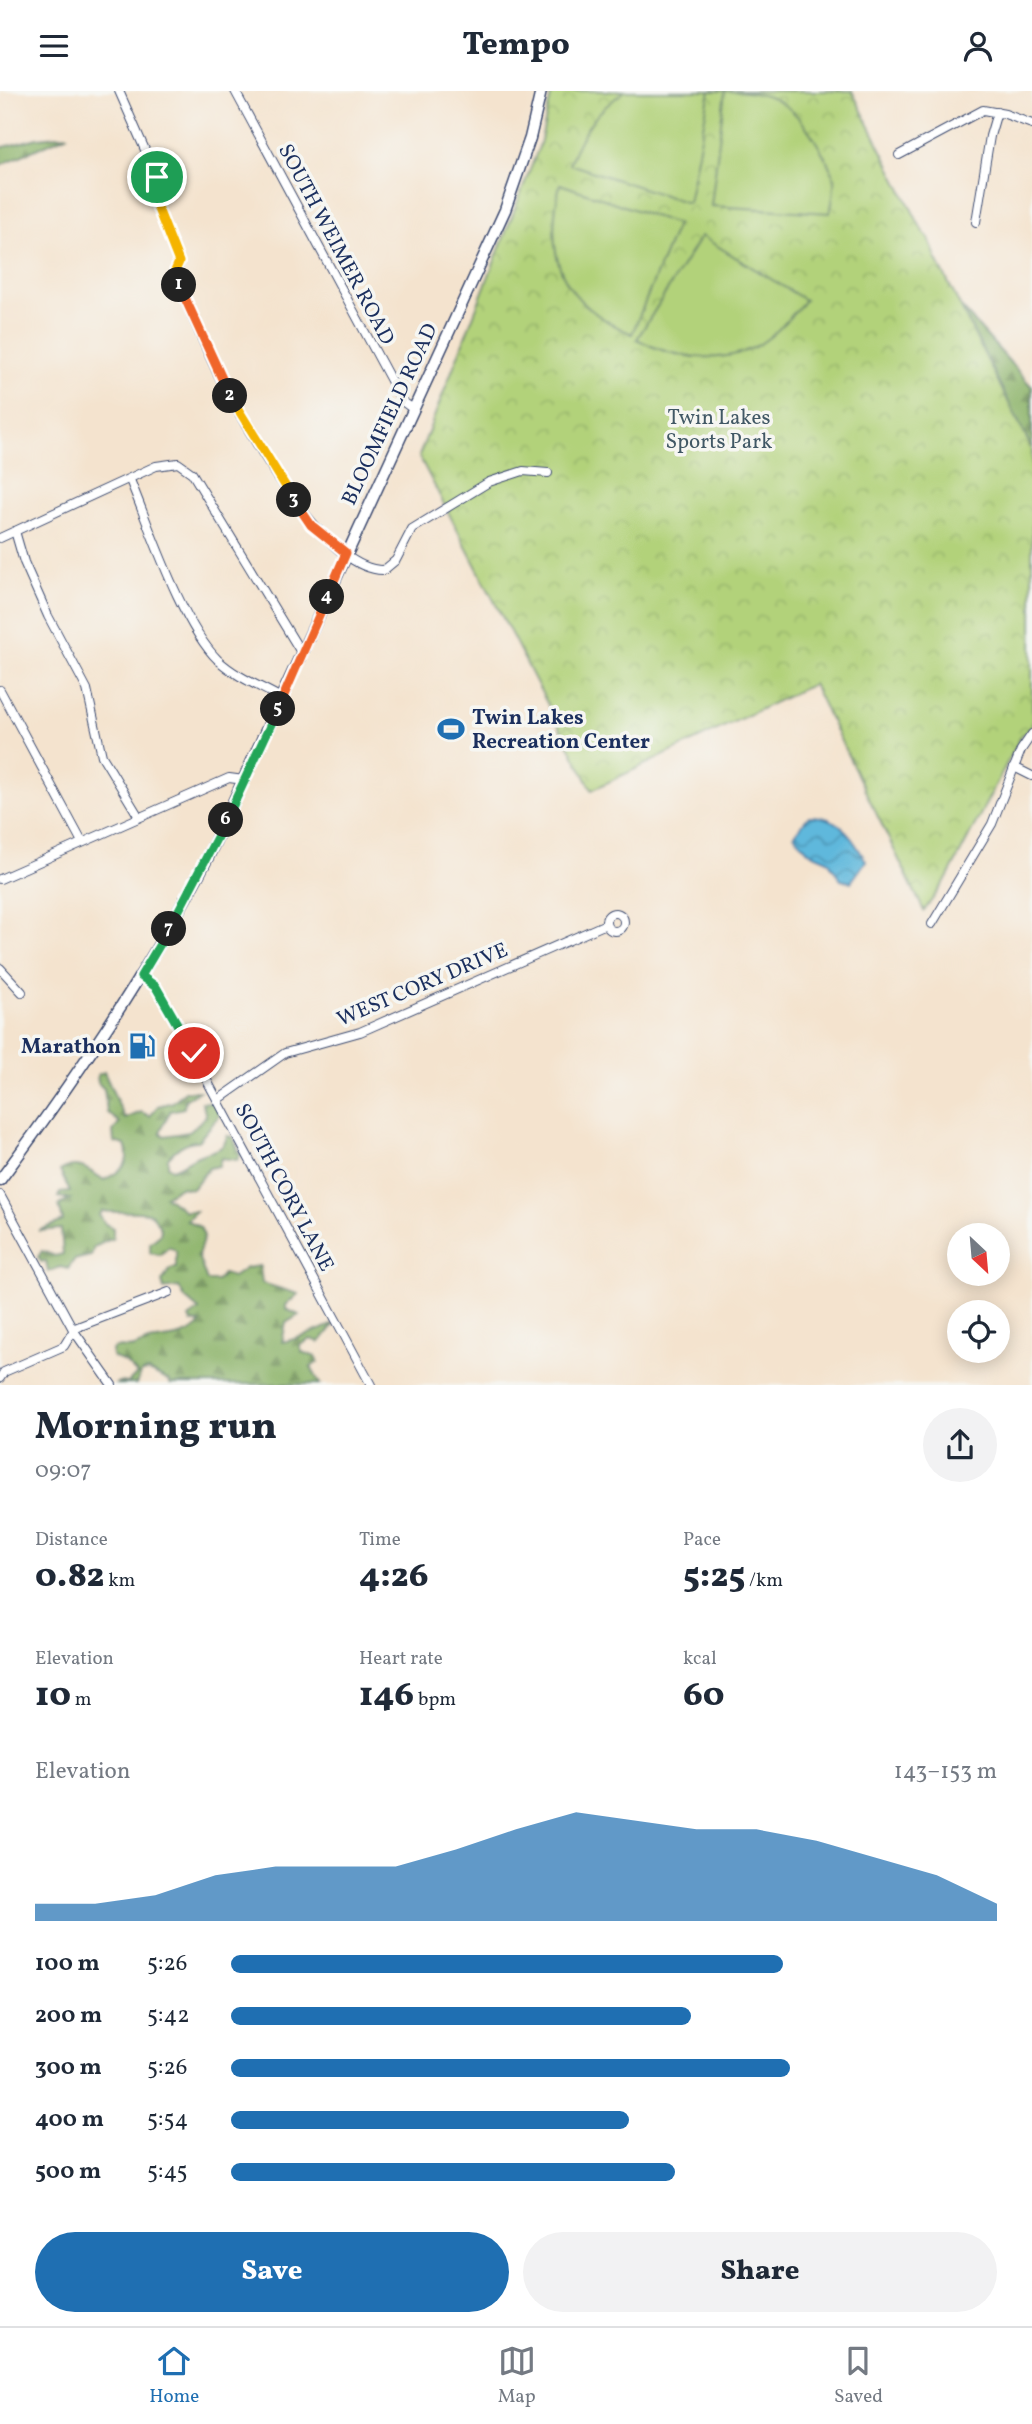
<!DOCTYPE html>
<html lang="en">
<head>
<meta charset="utf-8">
<style>
  body { margin:0; font-family:Vollkorn,serif; background:#f2f2f3; color:#1f2937; height:100vh; display:flex; flex-direction:column; font-size:26px; white-space:nowrap }
  * { box-sizing:border-box; margin:0 }
  p { font-size:23px; color:#747a83 }
  .icon { flex:none; width:38px; height:38px; fill:none; stroke:currentColor; stroke-width:2; stroke-linecap:round; stroke-linejoin:round }
  .map { position:relative; height:1294px; overflow:hidden }
  .details { display:flex; flex-direction:column; background:#fff; flex:1 }
  .details>* { flex:none }
  .needle { width:46px; rotate:154deg }
  .fabs { position:absolute; left:947px; top:1132px; display:grid; gap:14px }
  .fabs a { display:grid; place-items:center; width:63px; height:63px; border-radius:50%; background:#fff; box-shadow:0 4px 18px #0003; font-size:35px }
  .pin { position:absolute; display:grid; place-items:center; width:60px; height:60px; color:#fff; margin:-30px; border:4px solid #fff; border-radius:50%; box-shadow:0 2px 7px #0007 }
  .km { position:absolute; width:35px; height:35px; margin:-18px; border-radius:50%; background:#222; color:#fff; font-size:19px; line-height:35px; text-align:center }
  .round { display:grid; place-items:center; flex:none; width:74px; height:74px; border-radius:37px; background:#f2f2f3 }
  .head { display:flex; align-items:center; justify-content:space-between; height:119px; padding:0 35px }
  h1 { font-size:38px; font-weight:800; line-height:52px }
  .stats { display:grid; grid-template-columns:repeat(3,1fr); gap:10px; height:119px; padding:7px 35px }
  .stats div { display:grid; align-content:center }
  .stats b { font-size:35px; font-weight:800 }
  .stats small { font-size:19px; font-weight:400 }
  .stats p { font-size:19px }
  .chart { height:196px; padding:14px 35px }
  .chart p { display:flex; justify-content:space-between }
  .chart svg { width:100%; height:126px; margin-top:7px; fill:#1f6fb2; opacity:.7 }
  .cta { display:flex; gap:14px; margin-top:auto; padding:14px 35px }
  .cta a { flex:1; height:80px; border-radius:42px; background:#1f6fb2; color:#fff; font-size:28px; font-weight:800; line-height:80px; text-align:center }
  .cta a+a { background:#f2f2f3; color:#1f2937 }
  ul { padding:0 35px; list-style:none; font-size:23px }
  li { display:grid; grid-template-columns:112px 84px 1fr; align-items:center; height:52px }
  li i { height:18px; border-radius:9px; background:#1f6fb2 }
  header { display:flex; justify-content:space-between; align-items:center; height:91px; padding:0 35px; background:#fff; font-size:32px; font-weight:800 }
  .tab-bar { display:flex; justify-content:space-around; align-items:center; height:98px; border-top:2px solid #e0e1e3; background:#fff; font-size:19px; color:#747a83 }
  .tab-bar a { display:grid; justify-items:center; gap:4px }
  .tab-bar .on { color:#1f6fb2 }
  .map>svg:first-child { display:block }
  .forest { fill:url(#forest-firs); stroke:#547264; stroke-width:2 }
  .park { fill:url(#park-crowns); stroke:#66806c; stroke-width:2 }
  .pitch { fill:#b2d27a; stroke:#66806c; stroke-width:2 }
  .water { fill:url(#water-waves); stroke:#3d749d; stroke-width:2 }
  .lines { fill:none; stroke-linecap:round; stroke-linejoin:round }
  .minor-casing { stroke:#3c4a6f; stroke-width:10 }
  .major-casing { stroke:#3c4a6f; stroke-width:13 }
  .minor { stroke:#fff; stroke-width:8 }
  .major { stroke:#fff; stroke-width:10 }
  .split-1-casing { stroke:#fff; stroke-width:14 }
  .split-2-casing { stroke:#fff; stroke-width:14 }
  .split-3-casing { stroke:#fff; stroke-width:14 }
  .split-4-casing { stroke:#fff; stroke-width:14 }
  .split-5-casing { stroke:#fff; stroke-width:14 }
  .split-6-casing { stroke:#fff; stroke-width:14 }
  .split-7-casing { stroke:#fff; stroke-width:14 }
  .split-8-casing { stroke:#fff; stroke-width:14 }
  .split-9-casing { stroke:#fff; stroke-width:14 }
  .split-1 { stroke:#f5b400; stroke-width:9 }
  .split-2 { stroke:#f0652b; stroke-width:9 }
  .split-3 { stroke:#f5b400; stroke-width:9 }
  .split-4 { stroke:#f0652b; stroke-width:9 }
  .split-5 { stroke:#f0652b; stroke-width:9 }
  .split-6 { stroke:#22a559; stroke-width:9 }
  .split-7 { stroke:#22a559; stroke-width:9 }
  .split-8 { stroke:#22a559; stroke-width:9 }
  .split-9 { stroke:#f5b400; stroke-width:9 }
  .labels { text-anchor:middle; stroke-width:7; stroke-linejoin:round; paint-order:stroke }
  .street-label { font-size:21px; fill:#1b2f5e; stroke:#f6f6f2 }
  .park-label { font-size:21px; fill:#415865; stroke:#f6f6f2 }
  .poi-label { font-size:21px; font-weight:bold; fill:#1b2f5e; stroke:#f6f6f2; text-anchor:start }
</style>
</head>
<body>
<header><svg class="icon" aria-label="menu" viewBox="0 0 24 24"><path d="M4 6h16M4 12h16M4 18h16"/></svg>Tempo<svg class="icon" aria-label="person" viewBox="0 0 24 24"><circle cx="12" cy="8" r="4"/><path d="M4 21q1-7 8-7t8 7"/></svg></header>
<div class="map">
<svg width="1032" height="1294" viewBox="0 0 1032 1294">
  <defs>
    <pattern id="forest-firs" width="22" height="20" patternUnits="userSpaceOnUse" patternTransform="scale(1.75)"><rect width="22" height="20" fill="#8db46a"/><path d="M5 1l3.5 6h-7zM16 11l3.5 6h-7z" fill="#72935a"/></pattern>
    <pattern id="park-crowns" width="20" height="18" patternUnits="userSpaceOnUse" patternTransform="scale(1.75)"><rect width="20" height="18" fill="#b2d27a"/><path d="M2 6a3 3 0 1 1 6 0M12 15a3 3 0 1 1 6 0" fill="none" stroke="#98b56c"/></pattern>
    <pattern id="water-waves" width="16" height="10" patternUnits="userSpaceOnUse" patternTransform="scale(1.75)"><rect width="16" height="10" fill="#5fb8dc"/><path d="M0 5q4-4 8 0t8 0" fill="none" stroke="#4e96b6"/></pattern>
  </defs>
  <rect width="100%" height="100%" fill="#f6f6f2"/>
  <filter id="ink" filterUnits="userSpaceOnUse"><feTurbulence type="fractalNoise" baseFrequency=".0143" numOctaves="2"/><feDisplacementMap in="SourceGraphic" scale="14" xChannelSelector="R" yChannelSelector="G"/><feConvolveMatrix kernelMatrix="1 2 1 2 8 2 1 2 1" color-interpolation-filters="sRGB"/></filter>
  <filter id="wash" filterUnits="userSpaceOnUse"><feTurbulence type="fractalNoise" baseFrequency=".00686" numOctaves="4" result="noise"/><feDisplacementMap in="SourceGraphic" scale="28" xChannelSelector="R" yChannelSelector="G"/><feGaussianBlur stdDeviation="1.57" result="paint"/><feColorMatrix in="noise" values="0 0 0 0 0 0 0 0 0 0 0 0 0 0 0 0 0 1.4 0 .05"/><feComposite in="paint" operator="in"/></filter>
  <g filter="url(#wash)">
    <rect width="100%" height="100%" fill="#f4e3ce"/>
    <g class="forest">
      <polygon points="68,44 0,74 0,57 37,47"/>
      <polygon points="961,216 1032,296 1032,358"/>
      <path d="M104,981L125,1028L141,1021L150,1025L158,1015L173,1011L185,1000H199L185,1009L184,1017L170,1020L160,1041L164,1045L189,1041L206,1025L202,1011L215,1012L220,1024L198,1050C186,1050 175,1058 168,1067V1075L172,1078C182,1075 190,1068 200,1064C212,1059 224,1061 227,1045L233,1046L240,1064L237,1069L221,1067L219,1075L209,1077L192,1098L180,1096L165,1105L185,1120H196L186,1129L200,1136L204,1145L198,1165L207,1190H217L223,1183L233,1186L246,1177L260,1175L262,1192L298,1203L286,1214V1218L299,1224L286,1232L282,1251C302,1247 316,1240 334,1233L320,1251L310,1248L300,1255L302,1261L316,1266L318,1271L311,1276L320,1293H170V1290L148,1280L142,1281L136,1293H116L118,1291L128,1292L137,1283L125,1271L112,1266V1259C120,1253 125,1259 134,1256C139,1255 144,1251 149,1250C165,1247 190,1248 200,1232L191,1231L189,1227L199,1219L185,1207L179,1196L164,1198L162,1191L170,1178L176,1177V1160L169,1156L160,1164L150,1162V1152L160,1144L161,1138L152,1123C136,1118 120,1123 102,1120L99,1124L105,1133L113,1137V1147L94,1156L91,1165L74,1169L68,1178L60,1176L48,1181L46,1170L41,1171L38,1166L42,1160L55,1165L63,1163L61,1138L38,1140L63,1130L59,1114L70,1108L58,1106L60,1102L70,1101L60,1080C77,1068 90,1080 104,1089C121,1080 132,1074 125,1054L114,1051L113,1040L120,1032L107,1021L104,998L98,992L97,984Z"/>
    </g>
    <polygon class="park" points="552,0 852,0 923,141 929,147 936,167 1032,358 1032,634 1021,645 948,786 924,820 813,593 592,699 419,365 540,53"/>
    <g class="pitch">
      <path d="M625,0H710L688,112L569,73C583,39 594,22 625,0Z"/>
      <path d="M725,0C770,0 791,10 815,49C823,62 831,75 834,89C835,99 832,112 830,122L711,115Z"/>
      <path d="M560,93L677,133L632,243C561,212 543,167 560,93Z"/>
      <path d="M701,145L805,209C794,222 782,237 767,248C731,276 675,269 637,248Z"/>
    </g>
    <path class="water" d="M809,725C841,724 851,746 866,770L851,791L841,789L828,769L809,761L794,744Z"/>
  </g>
  <g filter="url(#ink)">
    <g class="lines">
      <g class="minor-casing">
        <g id="minor">
          <path d="M119,0L157,86L147,90L179,171L176,189C192,222 205,258 222,291C247,338 325,481 384,479L396,469L412,438L489,391L523,380L548,382"/>
          <polyline points="235,0 402,310 413,318"/>
          <polyline points="899,64 983,19 1005,23 1032,33"/>
          <polyline points="976,131 990,45 997,21"/>
          <path d="M130,389C150,437 182,534 218,569C236,586 262,596 283,608"/>
          <polyline points="15,440 24,471 48,525 87,598 102,665 139,726"/>
          <polyline points="0,447 156,375 178,372 192,382 302,563"/>
          <polyline points="0,599 82,751"/>
          <polyline points="1014,676 1032,685"/>
          <polyline points="0,788 229,687 244,689"/>
          <circle cx="615" cy="831" r="9"/>
          <polyline points="932,833 992,733 1021,659 1032,643"/>
          <polyline points="0,877 22,901"/>
          <polyline points="141,885 156,896 162,906 371,1294"/>
          <polyline points="218,1009 285,962 360,941 606,833"/>
          <polyline points="0,1104 74,1240 112,1294"/>
          <polyline points="0,1287 4,1281 64,1255 75,1237 169,1201"/>
        </g>
      </g>
      <g class="major-casing">
        <path id="major" d="M0,1089C77,986 148,881 208,766L505,119L530,47L541,0"/>
      </g>
      <use href="#minor" class="minor"/>
      <use href="#major" class="major"/>
    </g>
  </g>
  <g class="lines" filter="url(#ink)">
    <g class="split-1-casing">
      <polyline id="split-1" points="157,86 147,90 179,171 175,180 179,194"/>
    </g>
    <g class="split-2-casing">
      <polyline id="split-2" points="179,194 230,305"/>
    </g>
    <g class="split-3-casing">
      <polyline id="split-3" points="230,305 294,409"/>
    </g>
    <g class="split-4-casing">
      <polyline id="split-4" points="294,409 311,434 346,462 327,506"/>
    </g>
    <g class="split-5-casing">
      <polyline id="split-5" points="278,618 327,506"/>
    </g>
    <g class="split-6-casing">
      <polyline id="split-6" points="226,729 278,618"/>
    </g>
    <g class="split-7-casing">
      <polyline id="split-7" points="169,838 226,729"/>
    </g>
    <g class="split-8-casing">
      <polyline id="split-8" points="169,838 141,885 156,896 180,938"/>
    </g>
    <g class="split-9-casing">
      <polyline id="split-9" points="180,938 194,962"/>
    </g>
    <use href="#split-1" class="split-1"/>
    <use href="#split-2" class="split-2"/>
    <use href="#split-3" class="split-3"/>
    <use href="#split-4" class="split-4"/>
    <use href="#split-5" class="split-5"/>
    <use href="#split-6" class="split-6"/>
    <use href="#split-7" class="split-7"/>
    <use href="#split-8" class="split-8"/>
    <use href="#split-9" class="split-9"/>
  </g>
  <defs>
    <g id="stadium-bare" transform="scale(2.1)"><path d="M0-5a6.5 5 0 1 0 0 10a6.5 5 0 1 0 0-10ZM-3.5-1.8h7v3.6h-7Z" fill="#1f6fb2" stroke="#f6f6f2" stroke-width="2.5" paint-order="stroke"/></g>
    <g id="fuel-bare" transform="scale(2.1)"><path d="M-5.5-6h7V0h2V4h1.3V-2.5L3-4.5l.8-.8L6-3V5H2.5V1h-1V6h-7ZM-4.2-4.7v3.2H.2V-4.7Z" fill="#1f6fb2" stroke="#f6f6f2" stroke-width="2.5" paint-order="stroke"/></g>
  </defs>
  <g fill-rule="evenodd">
    <use href="#stadium-bare" x="451" y="638"/>
    <use href="#fuel-bare" x="142" y="955"/>
  </g>
  <g class="labels">
    <g class="street-label">
      <text transform="translate(337 153) rotate(62)" y="7">SOUTH WEIMER ROAD</text>
      <text transform="translate(389 323) rotate(-65)" y="7">BLOOMFIELD ROAD</text>
      <text transform="translate(422 893) rotate(-23)" y="7">WEST CORY DRIVE</text>
      <text transform="translate(285 1096) rotate(62)" y="7">SOUTH CORY LANE</text>
    </g>
    <g class="park-label">
      <text x="719" y="333">Twin Lakes<tspan x="719" dy="24">Sports Park</tspan></text>
    </g>
    <g class="poi-label">
      <text x="472" y="633">Twin Lakes<tspan x="472" dy="24">Recreation Center</tspan></text>
      <text x="121" y="962" text-anchor="end">Marathon</text>
    </g>
  </g>
</svg>
<div class="fabs">
<a><svg class="needle" viewBox="-14 -14 28 28"><path d="M0-13l5 13h-10z" fill="#e53935"/><path d="M0 13l5-13h-10z" fill="#747a83"/></svg></a>
<a><svg class="icon" aria-label="locate" viewBox="0 0 24 24"><circle cx="12" cy="12" r="6"/><path d="M12 2v4M12 18v4M2 12h4M18 12h4"/></svg></a>
</div>
<div class="pin" style="left:157px;top:86px;background:#1e9e55"><svg class="icon" aria-label="arrive" viewBox="0 0 24 24"><path d="M6 21V4h12l-3 4 3 4H6"/></svg></div>
<div class="pin" style="left:194px;top:962px;background:#d93025"><svg class="icon" aria-label="check" viewBox="0 0 24 24"><path d="M5 12l5 5 9-10"/></svg></div>
<b class="km" style="left:179px;top:194px">1</b>
<b class="km" style="left:230px;top:305px">2</b>
<b class="km" style="left:294px;top:409px">3</b>
<b class="km" style="left:327px;top:506px">4</b>
<b class="km" style="left:278px;top:618px">5</b>
<b class="km" style="left:226px;top:729px">6</b>
<b class="km" style="left:169px;top:838px">7</b>
</div>
<section class="details">
<div class="head"><div><h1>Morning run</h1><p>09:07</p></div><a class="round"><svg class="icon" aria-label="share" viewBox="0 0 24 24"><path d="M12 15V3M7 8l5-5 5 5M5 13v7h14v-7"/></svg></a></div>
<div class="stats">
<div><p>Distance</p><b>0.82<small> km</small></b></div>
<div><p>Time</p><b>4:26</b></div>
<div><p>Pace</p><b>5:25<small> /km</small></b></div>
</div>
<div class="stats">
<div><p>Elevation</p><b>10<small> m</small></b></div>
<div><p>Heart rate</p><b>146<small> bpm</small></b></div>
<div><p>kcal</p><b>60</b></div>
</div>
<div class="chart"><p><span>Elevation</span>143–153 m</p>
<svg viewBox="0 0 160 44" preserveAspectRatio="none"><path d="M0 44V38L10 38L20 35L30 28L40 25L50 25L60 25L70 19L80 12L90 6L100 9L110 12L120 12L130 16L140 22L150 28L160 38V44z"/></svg>
</div>
<ul>
<li><b>100 m</b>5:26<i style="width:72%"></i></li>
<li><b>200 m</b>5:42<i style="width:60%"></i></li>
<li><b>300 m</b>5:26<i style="width:73%"></i></li>
<li><b>400 m</b>5:54<i style="width:52%"></i></li>
<li><b>500 m</b>5:45<i style="width:58%"></i></li>
</ul>
<div class="cta"><a>Save</a><a>Share</a></div>
</section>
<nav class="tab-bar">
<a class="on"><svg class="icon" aria-label="home" viewBox="0 0 24 24"><path d="M3 11l9-7 9 7M6 9v11h12V9"/></svg>Home</a>
<a><svg class="icon" aria-label="map" viewBox="0 0 24 24"><path d="M3 6l6-2 6 2 6-2v14l-6 2-6-2-6 2zM9 4v14M15 6v14"/></svg>Map</a>
<a><svg class="icon" aria-label="saved" viewBox="0 0 24 24"><path d="M7 4h10v16l-5-4-5 4z"/></svg>Saved</a>
</nav>
</body>
</html>
